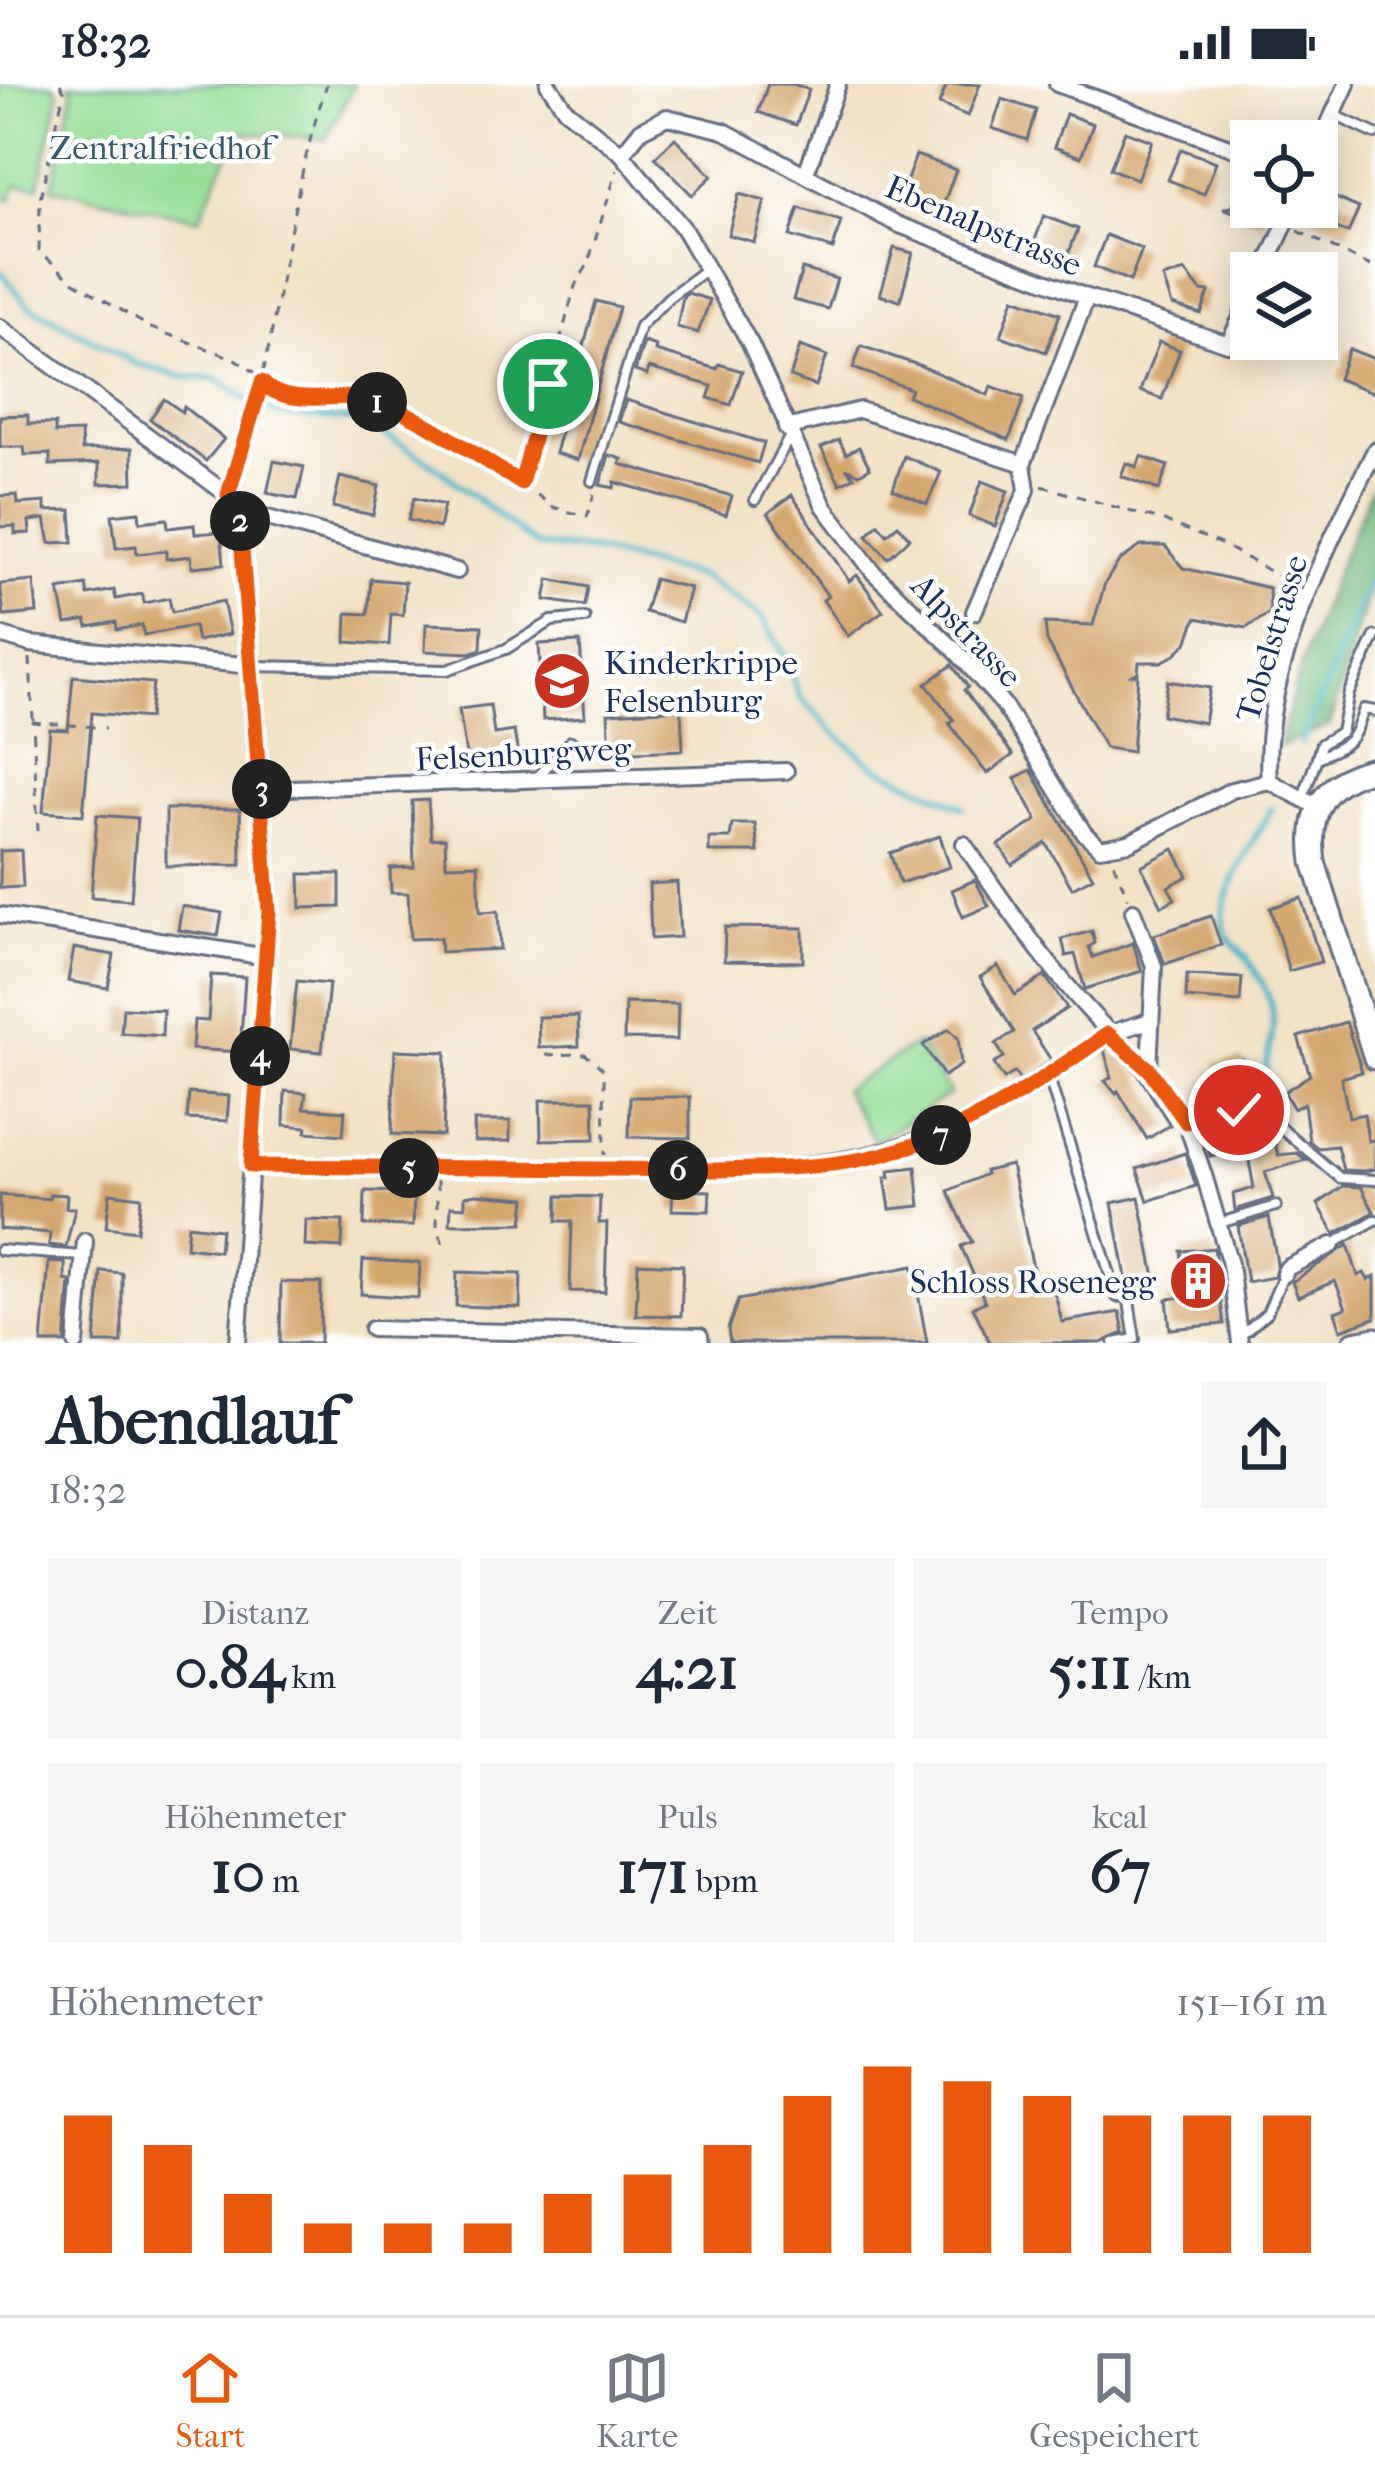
<!DOCTYPE html>
<html lang="de">
<head>
<meta charset="utf-8">
<style>
  body { margin:0; font-family:"IM FELL French Canon",serif; background:#f6f6f7; color:#1f2937; height:100vh; display:flex; flex-direction:column; font-size:45px; white-space:nowrap }
  * { box-sizing:border-box; margin:0 }
  p { font-size:39px; color:#747a83 }
  .icon { flex:none; width:66px; height:66px; fill:none; stroke:currentColor; stroke-width:2; stroke-linecap:round; stroke-linejoin:round }
  .map { position:relative; height:1259px; overflow:hidden }
  .side { display:flex; flex-direction:column; background:#fff; flex:1 }
  .side>* { flex:none }
  .controls { position:absolute; left:1230px; top:36px; display:grid; gap:24px }
  .controls a { display:grid; place-items:center; width:108px; height:108px; border-radius:0px; background:#fff; box-shadow:0 6px 30px #0003; font-size:60px }
  .pin { position:absolute; display:grid; place-items:center; width:102px; height:102px; color:#fff; margin:-51px; border:6px solid #fff; border-radius:50%; box-shadow:0 3px 12px #0007 }
  .km { position:absolute; width:60px; height:60px; margin:-30px; border-radius:50%; background:#222; color:#fff; font-size:33px; line-height:60px; text-align:center }
  .round { display:grid; place-items:center; flex:none; width:126px; height:126px; border-radius:0px; background:#f6f6f7 }
  .head { display:flex; align-items:center; justify-content:space-between; height:204px; padding:0 48px }
  h1 { font-size:66px; font-weight:800; line-height:90px }
  .figures { display:grid; grid-template-columns:repeat(3,1fr); gap:18px; height:204px; padding:12px 48px }
  .figures div { display:grid; align-content:center; border-radius:0px; background:#f6f6f7; text-align:center }
  .figures b { font-size:60px; font-weight:800 }
  .figures small { font-size:33px; font-weight:400 }
  .figures p { font-size:33px }
  .chart { height:336px; padding:24px 48px }
  .chart p { display:flex; justify-content:space-between }
  .chart svg { width:100%; height:216px; margin-top:12px; stroke:#ea580c; stroke-width:6 }
  .status { display:flex; justify-content:space-between; align-items:center; height:84px; padding:0 60px; background:#fff; direction:ltr }
  .status svg { height:33px; fill:currentColor }
  .tabs { display:flex; justify-content:space-around; align-items:center; height:168px; border-top:3px solid #e0e1e3; background:#fff; font-size:33px; color:#747a83 }
  .tabs a { display:grid; justify-items:center; gap:6px }
  .tabs .selected { color:#ea580c }
  .map>svg:first-child { display:block }
  .green { fill:#96de98; stroke:#58867b; stroke-width:3 }
  .forest { fill:#78bd80; stroke:#4a766f; stroke-width:3 }
  .lines { fill:none; stroke-linecap:round; stroke-linejoin:round }
  .stream { stroke:#49b5c6; stroke-width:6 }
  .building { fill:#d4a76e }
  .lane-casing { stroke:#666e82; stroke-width:14 }
  .street-casing { stroke:#666e82; stroke-width:20 }
  .secondary-casing { stroke:#666e82; stroke-width:27 }
  .path { stroke:#666e82; stroke-width:3; stroke-dasharray:9 9; stroke-linecap:butt }
  .lane { stroke:#fff; stroke-width:8 }
  .street { stroke:#fff; stroke-width:14 }
  .secondary { stroke:#fff; stroke-width:21 }
  .route-casing { stroke:#fff; stroke-width:24 }
  .route { stroke:#ea580c; stroke-width:15 }
  .labels { text-anchor:middle; stroke-width:9; stroke-linejoin:round; paint-order:stroke }
  .park-label { font-size:33px; fill:#3a5b6c; stroke:#fff }
  .street-label { font-size:33px; fill:#1b2f5e; stroke:#fff }
  .poi-label { font-size:33px; fill:#1b2f5e; stroke:#fff; text-anchor:start }
</style>
</head>
<body>
<div class="status"><b>18:32</b><svg viewBox="0 0 49 12"><path d="M0 12V9h3v3zM5 12V6h3v6zM10 12V3h3v9zM15 12V0h3v12zM26 1h20v11H26zM47 4h2v5h-2z"/></svg></div>
<div class="map">
<svg width="1375" height="1259" viewBox="0 0 1375 1259">
  <rect width="100%" height="100%" fill="#fff"/>
  <filter id="ink" filterUnits="userSpaceOnUse"><feTurbulence type="fractalNoise" baseFrequency=".00833" numOctaves="2"/><feDisplacementMap in="SourceGraphic" scale="24" xChannelSelector="R" yChannelSelector="G"/><feConvolveMatrix kernelMatrix="1 2 1 2 8 2 1 2 1" color-interpolation-filters="sRGB"/></filter>
  <filter id="wash" filterUnits="userSpaceOnUse"><feTurbulence type="fractalNoise" baseFrequency=".004" numOctaves="4" result="noise"/><feDisplacementMap in="SourceGraphic" scale="48" xChannelSelector="R" yChannelSelector="G"/><feGaussianBlur stdDeviation="2.7" result="paint"/><feColorMatrix in="noise" values="0 0 0 0 0 0 0 0 0 0 0 0 0 0 0 0 0 1.4 0 .05"/><feComposite in="paint" operator="in"/></filter>
  <g filter="url(#wash)">
    <rect width="100%" height="100%" fill="#f2e2c6"/>
    <g class="green">
      <polygon points="0,0 54,0 59,10 39,103 17,101 10,116 0,110"/>
      <polygon points="69,0 354,0 326,55 238,48 199,135 52,104 73,7"/>
      <polygon points="918,959 950,1010 875,1057 843,1006"/>
    </g>
    <path class="forest" d="M1375,396V484L1330,641L1279,663C1300,570 1337,483 1375,396Z"/>
    <g class="lines">
      <g class="stream">
        <polyline points="0,187 28,221 137,280 183,293 217,295 250,318 281,331 362,337 430,378 537,462 590,466 700,492 762,533 787,577 800,613 834,648 874,682 963,723"/>
        <polyline points="1301,660 1375,484"/>
        <path d="M1264,992C1275,939 1282,923 1248,877C1242,867 1229,857 1225,847C1214,818 1257,749 1272,724"/>
      </g>
    </g>
    <g id="blocks">
      <g class="building">
        <polygon points="768,0 793,0 809,6 796,41 758,28"/>
        <polygon points="947,0 980,0 968,32 939,20"/>
        <polygon points="1002,15 1036,26 1027,56 992,44"/>
        <polygon points="1066,30 1093,40 1081,73 1054,63"/>
        <polygon points="1125,47 1152,57 1137,95 1110,85"/>
        <polygon points="675,54 712,92 692,111 655,73"/>
        <polygon points="1181,65 1216,78 1204,110 1168,96"/>
        <polygon points="916,71 956,86 940,129 900,115"/>
        <polygon points="1248,82 1251,123 1269,123 1262,139 1223,124 1232,123"/>
        <polygon points="1320,107 1359,124 1348,149 1309,132 1317,123"/>
        <polygon points="739,110 765,117 754,158 728,151"/>
        <polygon points="799,124 841,137 833,165 790,152"/>
        <polygon points="1044,132 1078,145 1066,176 1032,164"/>
        <polygon points="1106,151 1142,165 1130,197 1094,183"/>
        <polygon points="894,164 913,169 900,217 880,211"/>
        <polygon points="802,185 837,195 828,225 793,216"/>
        <polygon points="1185,187 1201,207 1209,208 1201,230 1172,221 1163,194"/>
        <polygon points="688,209 710,216 698,249 677,243 683,213"/>
        <polygon points="1014,214 1060,230 1046,268 1001,252"/>
        <polygon points="596,217 619,223 578,376 555,369"/>
        <polygon points="644,258 656,262 655,267 717,285 719,280 742,287 731,321 708,314 712,302 649,284 647,291 635,287"/>
        <polygon points="1159,258 1180,266 1162,315 1140,307"/>
        <polygon points="800,262 827,272 816,302 790,293"/>
        <polygon points="861,262 921,282 988,311 991,302 1024,314 1009,356 908,312 911,305 853,284"/>
        <polygon points="1349,265 1375,275 1375,309 1338,295"/>
        <polygon points="164,315 182,328 184,323 224,355 206,377 150,335"/>
        <polygon points="626,316 764,359 758,379 619,338"/>
        <polygon points="28,331 28,340 55,340 55,349 81,348 82,366 132,364 133,399 99,400 99,379 50,381 50,370 25,371 24,363 0,363 0,332"/>
        <polygon points="839,356 846,370 859,363 870,384 859,390 846,384 854,393 840,400 821,364"/>
        <polygon points="609,371 622,375 620,380 732,412 726,431 615,398 614,404 600,401"/>
        <polygon points="904,372 941,388 927,420 893,405"/>
        <polygon points="1141,372 1168,382 1159,406 1121,392 1126,379 1137,383"/>
        <polygon points="274,377 304,383 297,415 267,409"/>
        <polygon points="340,393 379,402 373,431 333,423"/>
        <polygon points="982,397 1008,407 995,442 969,432"/>
        <polygon points="17,411 18,420 45,418 45,427 71,426 73,458 50,459 45,435 29,437 30,449 15,450 15,442 0,443 0,412"/>
        <polygon points="792,411 849,497 857,491 883,527 848,552 823,516 828,512 768,429"/>
        <polygon points="414,414 444,421 439,444 408,436"/>
        <polygon points="139,428 140,438 167,435 168,444 194,441 195,450 221,448 224,480 192,483 191,472 166,475 166,467 137,470 136,462 116,464 112,431"/>
        <polygon points="878,440 887,450 898,441 910,454 888,474 867,451"/>
        <polygon points="1141,462 1165,462 1183,484 1269,504 1270,529 1246,544 1196,534 1187,559 1173,572 1161,578 1139,578 1138,588 1133,591 1138,591 1132,668 1105,664 1047,557 1045,539 1093,541 1105,499 1119,477"/>
        <polygon points="371,495 405,498 403,531 391,530 389,561 346,558 347,529 368,530"/>
        <polygon points="549,495 588,503 585,522 545,516"/>
        <polygon points="654,495 690,504 681,538 645,528"/>
        <polygon points="34,497 37,529 4,532 0,500"/>
        <polygon points="86,501 88,511 114,506 116,515 142,510 144,519 169,514 172,528 223,517 230,550 197,557 194,542 144,551 142,541 117,546 116,538 88,543 86,536 66,540 59,506"/>
        <polygon points="426,540 482,542 481,565 471,569 425,567"/>
        <polygon points="580,558 585,633 543,636 539,560"/>
        <polygon points="952,581 968,603 964,606 1013,671 987,690 949,639 954,636 926,600"/>
        <polygon points="73,592 153,599 149,634 92,629 83,731 43,728 50,645 68,646"/>
        <polygon points="1168,597 1210,604 1204,639 1162,631"/>
        <polygon points="490,621 494,650 514,647 519,676 468,684 459,625"/>
        <polygon points="681,625 683,666 610,669 608,629"/>
        <polygon points="1031,686 1093,793 1072,804 1046,759 1012,781 999,761 1037,736 1015,694"/>
        <polygon points="428,716 431,755 445,754 446,781 478,780 480,828 498,827 500,865 441,868 440,854 410,855 408,809 391,809 390,784 414,783 412,717"/>
        <polygon points="166,725 240,725 241,781 166,782"/>
        <polygon points="97,731 137,734 131,816 91,813"/>
        <polygon points="732,740 755,740 758,768 709,768 709,754 730,754"/>
        <polygon points="940,752 950,783 900,799 890,769"/>
        <polygon points="1174,765 1188,792 1168,803 1175,815 1162,822 1141,782"/>
        <polygon points="21,766 23,803 0,804 0,767"/>
        <polygon points="300,790 340,790 340,823 301,824"/>
        <polygon points="975,796 989,822 963,833 952,806"/>
        <polygon points="677,798 680,853 651,855 649,800"/>
        <polygon points="1301,814 1321,878 1289,887 1270,824"/>
        <polygon points="182,822 222,829 218,852 178,846"/>
        <polygon points="1211,832 1221,861 1165,880 1154,851"/>
        <polygon points="725,843 803,844 803,878 724,877"/>
        <polygon points="1092,847 1095,859 1089,863 1093,873 1133,859 1142,887 1085,905 1075,870 1066,872 1062,855"/>
        <polygon points="74,864 114,871 108,904 68,897"/>
        <polygon points="998,882 1015,911 1045,892 1067,924 1032,947 1051,976 1020,997 1015,988 1004,995 994,980 1004,973 996,960 1014,948 980,893"/>
        <polygon points="211,891 245,893 240,968 192,965 194,936 208,937"/>
        <polygon points="1187,891 1242,894 1240,918 1186,914"/>
        <polygon points="297,897 329,900 322,968 290,965"/>
        <polygon points="625,919 678,920 677,956 624,955"/>
        <polygon points="123,924 163,926 162,952 121,949"/>
        <polygon points="578,932 579,962 539,964 538,933"/>
        <polygon points="1346,938 1362,988 1341,994 1349,1033 1364,1030 1368,1057 1375,1056 1375,1085 1365,1087 1343,1086 1337,1062 1318,1064 1309,1057 1304,1019 1294,1025 1284,1008 1310,991 1298,953"/>
        <polygon points="949,945 958,954 961,981 944,992 923,961"/>
        <polygon points="1109,963 1138,990 1170,1041 1147,1055 1118,1007 1116,1009 1105,997 1112,993 1104,966"/>
        <polygon points="395,966 446,968 443,1052 392,1050"/>
        <polygon points="1243,975 1251,1018 1224,1021 1216,980"/>
        <polygon points="285,1007 306,1009 304,1024 345,1027 343,1051 306,1048 307,1043 284,1041"/>
        <polygon points="189,1009 229,1012 227,1037 187,1035"/>
        <polygon points="630,1013 690,1013 690,1054 629,1053"/>
        <polygon points="540,1016 594,1016 595,1055 541,1056"/>
        <polygon points="1239,1035 1245,1065 1210,1072 1205,1042"/>
        <polygon points="474,1037 510,1037 510,1057 475,1058"/>
        <polygon points="1266,1049 1267,1053 1273,1051 1278,1071 1297,1069 1306,1076 1265,1088 1273,1114 1235,1126 1233,1110 1254,1104 1245,1055"/>
        <polygon points="1185,1069 1196,1102 1148,1117 1137,1085"/>
        <polygon points="1011,1081 1035,1193 1055,1210 1062,1238 1120,1228 1124,1249 1101,1259 990,1259 973,1223 985,1218 961,1162 972,1158 948,1107 986,1090 985,1087"/>
        <polygon points="916,1083 920,1122 890,1125 885,1093 890,1093 889,1086"/>
        <polygon points="1343,1102 1361,1103 1374,1128 1335,1150 1318,1120"/>
        <polygon points="673,1106 710,1107 709,1127 672,1126"/>
        <polygon points="365,1107 414,1108 413,1142 364,1141"/>
        <polygon points="110,1109 141,1113 137,1147 106,1143"/>
        <polygon points="50,1110 67,1111 66,1124 75,1124 66,1163 49,1161 50,1149 0,1145 0,1111 49,1115"/>
        <polygon points="476,1110 526,1114 523,1139 450,1140 451,1122 465,1123 465,1112"/>
        <polygon points="558,1112 600,1113 599,1139 607,1139 605,1208 570,1207 572,1137 557,1137"/>
        <polygon points="1139,1113 1155,1193 1127,1198 1112,1119"/>
        <polygon points="1269,1133 1277,1179 1274,1193 1247,1198 1238,1142"/>
        <polygon points="306,1136 343,1137 342,1164 305,1162"/>
        <polygon points="188,1141 221,1145 219,1167 186,1163"/>
        <polygon points="1348,1161 1358,1192 1364,1189 1368,1196 1375,1192 1375,1234 1341,1246 1335,1228 1346,1224 1335,1197 1298,1213 1292,1198"/>
        <polygon points="1214,1164 1224,1240 1170,1245 1167,1215 1186,1213 1181,1167"/>
        <polygon points="363,1176 420,1179 418,1214 361,1210"/>
        <polygon points="49,1178 65,1179 65,1196 70,1197 65,1259 42,1259"/>
        <polygon points="638,1179 683,1181 681,1232 636,1231"/>
        <polygon points="913,1182 927,1259 730,1259 728,1245 738,1216"/>
        <polygon points="101,1187 122,1189 122,1259 95,1259"/>
        <polygon points="457,1188 521,1190 520,1224 456,1222"/>
        <polygon points="281,1198 321,1199 320,1259 280,1259"/>
      </g>
    </g>
  </g>
  <g filter="url(#ink)">
    <use href="#blocks" fill-opacity="0" stroke="#666e82" stroke-width="3"/>
    <g class="lines">
      <g class="lane-casing">
        <g id="lane">
          <polyline points="1334,31 1375,50"/>
          <polyline points="592,397 640,242 669,213 708,184"/>
          <polyline points="755,416 790,352"/>
          <polyline points="254,582 447,586 506,565 552,537 585,534"/>
          <polyline points="1317,674 1321,660 1341,648 1349,609 1375,552"/>
          <polyline points="537,693 571,657"/>
          <path d="M1303,713L1317,674C1350,659 1353,660 1364,625L1375,627"/>
          <polyline points="1049,994 1117,1213 1128,1211 1135,1255 1114,1259"/>
          <polyline points="1187,1038 1239,1026 1260,1026 1340,1094 1375,1096"/>
          <polyline points="1220,1139 1276,1122"/>
          <polyline points="1333,1160 1375,1136"/>
          <polyline points="0,1166 82,1172"/>
          <polyline points="1240,1252 1267,1229 1284,1190"/>
        </g>
      </g>
      <g class="street-casing">
        <g id="street">
          <polyline points="548,0 566,26 622,70 683,144 750,259 824,422 874,489 954,565 1003,620 1084,749 1100,764 1129,759 1232,706 1269,697 1318,723"/>
          <polyline points="1057,0 1251,71"/>
          <polyline points="1317,65 1347,0"/>
          <polyline points="622,70 641,46 667,33 724,47 897,140 1087,213 1228,260 1251,213"/>
          <polyline points="806,89 838,0"/>
          <polyline points="1263,189 1293,123"/>
          <polyline points="0,243 228,411 239,426 269,827 238,1259"/>
          <polyline points="786,344 860,326 1023,380"/>
          <polyline points="239,426 457,487"/>
          <polyline points="974,528 1027,406 1023,380 1087,213"/>
          <polyline points="0,551 30,560 253,582"/>
          <path d="M1269,697C1260,589 1328,462 1375,366"/>
          <polyline points="262,705 786,687"/>
          <path d="M964,760C1021,844 1071,918 1149,985"/>
          <polyline points="1133,827 1154,882 1149,985 1186,1038 1204,1091 1230,1180 1240,1259"/>
          <polyline points="0,831 267,873"/>
          <path d="M252,1082L712,1086C836,1084 912,1071 1022,1009C1051,993 1076,969 1106,952C1119,945 1135,942 1149,937"/>
          <polyline points="1284,1190 1287,1184 1332,1161"/>
          <polyline points="372,1245 700,1252 701,1259"/>
          <polyline points="76,1259 85,1157"/>
        </g>
      </g>
      <g class="secondary-casing">
        <g id="secondary">
          <path d="M1375,685C1323,696 1307,727 1314,778L1375,974"/>
          <polyline points="1354,1259 1375,1255"/>
        </g>
      </g>
      <g class="path">
        <polyline points="60,0 64,7 40,115 39,167 73,197 151,244 233,274 253,287 269,305 286,312 367,314 411,333 522,399 553,423 587,433 594,410"/>
        <polyline points="1298,147 1375,184"/>
        <path d="M234,392C280,265 283,127 327,0"/>
        <polyline points="522,397 575,202 587,182 617,86"/>
        <polyline points="1042,402 1164,437 1223,461 1294,501"/>
        <polyline points="30,574 33,636"/>
        <polyline points="38,747 33,638 106,644"/>
        <polyline points="1114,779 1128,815"/>
        <polyline points="546,971 585,970 604,986 605,1071"/>
        <polyline points="437,1097 437,1142 443,1160"/>
      </g>
      <use href="#lane" class="lane"/>
      <use href="#street" class="street"/>
      <use href="#secondary" class="secondary"/>
    </g>
  </g>
  <g class="lines" filter="url(#ink)">
    <g class="route-casing">
      <path id="route" d="M548,300L521,399C483,376 404,319 362,314C332,310 285,324 262,298L228,411L239,426L269,827L251,1082L712,1086C759,1085 806,1085 852,1077C949,1061 1029,1005 1108,950L1149,985L1186,1038L1239,1026"/>
    </g>
    <use href="#route" class="route"/>
  </g>
  <defs>
    <g id="school-disc" transform="scale(3)"><circle r="9.5" fill="#c8321e" stroke="#fff"/><path d="M0-5L7-2L0 1L-7-2ZM-4 1L0 2.5L4 1V4Q0 6-4 4Z" fill="#fff"/></g>
    <g id="building-disc" transform="scale(3)"><circle r="9.5" fill="#c8321e" stroke="#fff"/><path d="M-4-6H4V6H1V3H-1V6H-4ZM-2.5-4.3h1.7v1.8h-1.7ZM.8-4.3h1.7v1.8H.8ZM-2.5-1h1.7V.8h-1.7ZM.8-1h1.7V.8H.8Z" fill="#fff"/></g>
  </defs>
  <g fill-rule="evenodd">
    <use href="#school-disc" x="562" y="597"/>
    <use href="#building-disc" x="1198" y="1197"/>
  </g>
  <g class="labels">
    <g class="park-label">
      <text x="161" y="75">Zentralfriedhof</text>
    </g>
    <g class="street-label">
      <text transform="translate(984 141) rotate(23)" y="12">Ebenalpstrasse</text>
      <text transform="translate(967 546) rotate(46)" y="12">Alpstrasse</text>
      <text transform="translate(1271 554) rotate(-73)" y="12">Tobelstrasse</text>
      <text transform="translate(523 669) rotate(-3)" y="12">Felsenburgweg</text>
    </g>
    <g class="poi-label">
      <text x="604" y="590">Kinderkrippe<tspan x="604" dy="38">Felsenburg</tspan></text>
      <text x="1156" y="1209" text-anchor="end">Schloss Rosenegg</text>
    </g>
  </g>
</svg>
<div class="controls">
<a><svg class="icon" aria-label="locate" viewBox="0 0 24 24"><circle cx="12" cy="12" r="6"/><path d="M12 2v4M12 18v4M2 12h4M18 12h4"/></svg></a>
<a><svg class="icon" aria-label="layers" viewBox="0 0 24 24"><path d="M12 4l9 5-9 5-9-5zM3 14l9 5 9-5"/></svg></a>
</div>
<div class="pin" style="left:548px;top:300px;background:#1e9e55"><svg class="icon" aria-label="arrive" viewBox="0 0 24 24"><path d="M6 21V4h12l-3 4 3 4H6"/></svg></div>
<div class="pin" style="left:1239px;top:1026px;background:#d93025"><svg class="icon" aria-label="check" viewBox="0 0 24 24"><path d="M5 12l5 5 9-10"/></svg></div>
<b class="km" style="left:377px;top:318px">1</b>
<b class="km" style="left:240px;top:437px">2</b>
<b class="km" style="left:262px;top:705px">3</b>
<b class="km" style="left:260px;top:972px">4</b>
<b class="km" style="left:409px;top:1084px">5</b>
<b class="km" style="left:678px;top:1086px">6</b>
<b class="km" style="left:941px;top:1051px">7</b>
</div>
<section class="side">
<div class="head"><div><h1>Abendlauf</h1><p>18:32</p></div><a class="round"><svg class="icon" aria-label="share" viewBox="0 0 24 24"><path d="M12 15V3M7 8l5-5 5 5M5 13v7h14v-7"/></svg></a></div>
<div class="figures">
<div><p>Distanz</p><b>0.84<small> km</small></b></div>
<div><p>Zeit</p><b>4:21</b></div>
<div><p>Tempo</p><b>5:11<small> /km</small></b></div>
</div>
<div class="figures">
<div><p>Höhenmeter</p><b>10<small> m</small></b></div>
<div><p>Puls</p><b>171<small> bpm</small></b></div>
<div><p>kcal</p><b>67</b></div>
</div>
<div class="chart"><p><span>Höhenmeter</span>151–161 m</p>
<svg viewBox="0 0 160 44" preserveAspectRatio="none"><path d="M5 44V16M15 44V22M25 44V32M35 44V38M45 44V38M55 44V38M65 44V32M75 44V28M85 44V22M95 44V12M105 44V6M115 44V9M125 44V12M135 44V16M145 44V16M155 44V16"/></svg>
</div>
</section>
<nav class="tabs">
<a class="selected"><svg class="icon" aria-label="home" viewBox="0 0 24 24"><path d="M3 11l9-7 9 7M6 9v11h12V9"/></svg>Start</a>
<a><svg class="icon" aria-label="map" viewBox="0 0 24 24"><path d="M3 6l6-2 6 2 6-2v14l-6 2-6-2-6 2zM9 4v14M15 6v14"/></svg>Karte</a>
<a><svg class="icon" aria-label="saved" viewBox="0 0 24 24"><path d="M7 4h10v16l-5-4-5 4z"/></svg>Gespeichert</a>
</nav>
</body>
</html>
